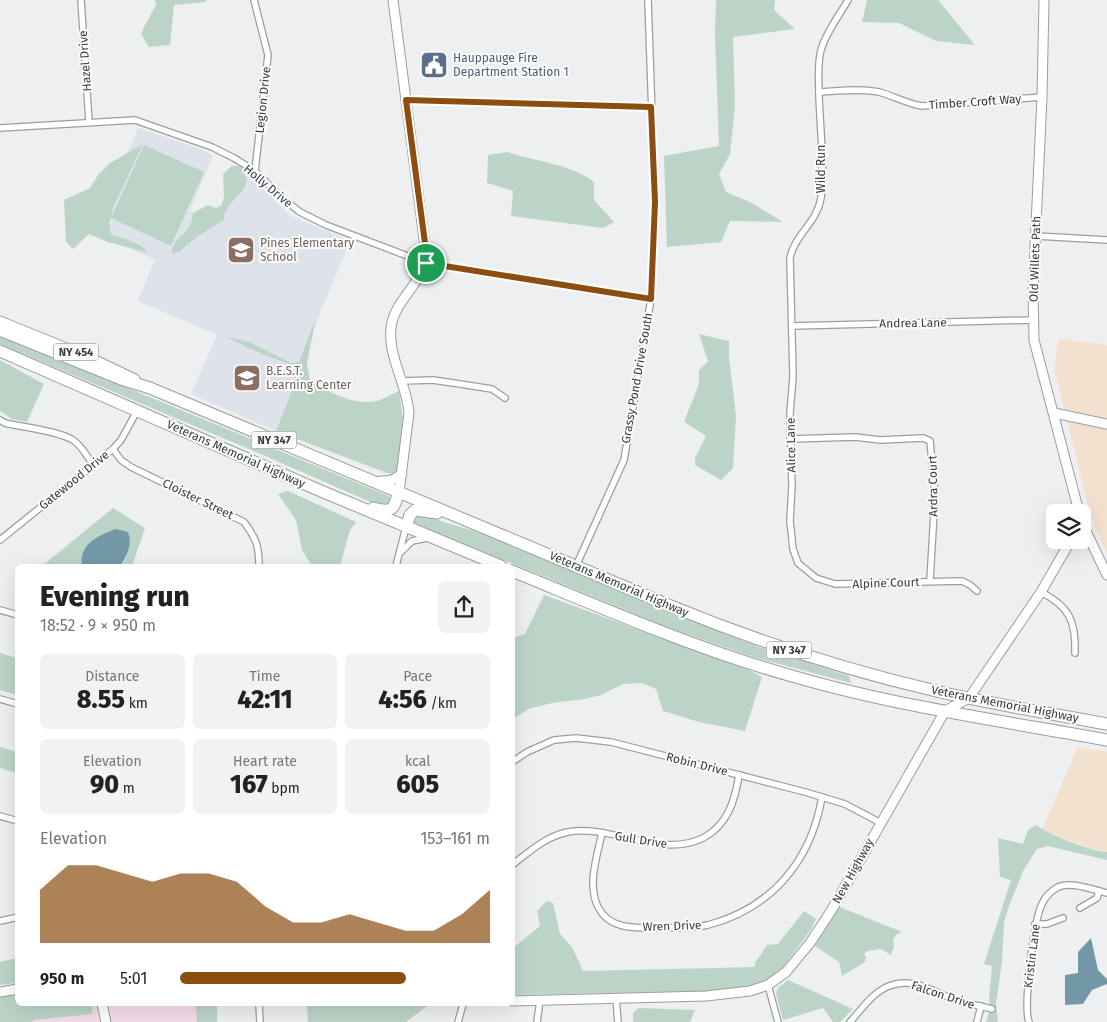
<!DOCTYPE html>
<html lang="en">
<head>
<meta charset="utf-8">
<style>
  body { margin:0; font-family:"Fira Sans",sans-serif; background:#f2f2f2; color:#222; height:100vh; display:flex; flex-direction:column; font-size:19px; white-space:nowrap }
  * { box-sizing:border-box; margin:0 }
  p { font-size:16px; color:#767676 }
  .icon { flex:none; width:28px; height:28px; fill:none; stroke:currentColor; stroke-width:2; stroke-linecap:round; stroke-linejoin:round }
  .map { position:relative; flex:1; overflow:hidden }
  .drawer { position:absolute; left:15px; top:564px; width:500px; height:442px; display:flex; flex-direction:column; background:#fff; border-radius:8px; box-shadow:0 5px 20px #0002 }
  .drawer>* { flex:none }
  .controls { position:absolute; left:1046px; top:504px; display:grid; gap:10px }
  .controls a { display:grid; place-items:center; width:45px; height:45px; border-radius:8px; background:#fff; box-shadow:0 5px 20px #0002; font-size:25px }
  .pin { position:absolute; display:grid; place-items:center; width:42px; height:42px; color:#fff; margin:-21px; border:2px solid #fff; border-radius:50%; box-shadow:0 1px 5px #0007 }
  .round { display:grid; place-items:center; flex:none; width:52px; height:52px; border-radius:8px; background:#f2f2f2 }
  .head { display:flex; align-items:center; justify-content:space-between; height:85px; padding:0 25px }
  h1 { font-size:28px; font-weight:800; line-height:38px }
  .metrics { display:grid; grid-template-columns:repeat(3,1fr); gap:8px; height:85px; padding:5px 25px }
  .metrics div { display:grid; align-content:center; border-radius:8px; background:#f2f2f2; text-align:center }
  .metrics b { font-size:25px; font-weight:800 }
  .metrics small { font-size:14px; font-weight:400 }
  .metrics p { font-size:14px }
  .chart { height:140px; padding:10px 25px }
  .chart p { display:flex; justify-content:space-between }
  .chart svg { width:100%; height:90px; margin-top:5px; fill:#8b4e10; opacity:.7 }
  ul { padding:0 25px; list-style:none; font-size:16px }
  li { display:grid; grid-template-columns:80px 60px 1fr; align-items:center; height:38px }
  li i { height:12px; border-radius:6px; background:#8b4e10 }
  .map>svg:first-child { display:block }
  .commercial { fill:#f3e1d0 }
  .industrial { fill:#f5dde9 }
  .built { fill:#dde2eb }
  .green { fill:#bcd4c8 }
  .water { fill:#7399a9 }
  .lines { fill:none; stroke-linecap:round; stroke-linejoin:round }
  .street-casing { stroke:#9c9d9f; stroke-width:8 }
  .secondary-casing { stroke:#9c9d9f; stroke-width:11 }
  .primary-casing { stroke:#9c9d9f; stroke-width:11 }
  .highway-casing { stroke:#9c9d9f; stroke-width:13 }
  .street { stroke:#fff; stroke-width:5.5 }
  .secondary { stroke:#fff; stroke-width:9 }
  .primary { stroke:#fff; stroke-width:9 }
  .highway { stroke:#fff; stroke-width:11 }
  .route-casing { stroke:#fff; stroke-width:10 }
  .route { stroke:#8b4e10; stroke-width:6 }
  .labels { text-anchor:middle; stroke-width:4; stroke-linejoin:round; paint-order:stroke }
  .shield { fill:#fbfcfe; stroke:#747576; stroke-width:1 }
  .shield-label { font-size:11px; font-weight:bold; fill:#3a3b3b }
  .service-label { font-size:12px; fill:#4e5e75; stroke:#fbfcfe; text-anchor:start }
  .street-label { font-size:12px; fill:#3a3b3b; stroke:#fbfcfe }
  .education-label { font-size:12px; fill:#785e54; stroke:#fbfcfe; text-anchor:start }
</style>
</head>
<body>
<div class="map">
<svg width="1107" height="1022" viewBox="0 0 1107 1022">
  <rect width="100%" height="100%" fill="#edeff0"/>
  <g class="commercial">
    <polygon points="1059,338 1107,345 1107,554 1090,514 1054,368"/>
    <polygon points="1078,747 1107,752 1107,853 1060,838 1042,830"/>
  </g>
  <polygon class="industrial" points="72,1004 197,1004 201,1022 0,1022 0,1016"/>
  <polygon class="built" points="138,128 201,149 213,156 190,211 214,222 236,168 247,174 291,216 350,241 298,366 301,368 276,431 191,394 217,335 138,301 155,260 95,231"/>
  <g class="green">
    <polygon points="155,0 206,0 206,2 174,5 170,45 149,47 141,34 144,27 156,5"/>
    <polygon points="716,0 775,0 774,10 795,29 733,37 735,106 730,154 719,174 726,192 750,202 783,222 730,221 721,242 667,247 664,156 719,146 715,35"/>
    <polygon points="867,0 938,0 975,45 936,41 899,23 862,22"/>
    <path d="M143,144L113,208L111,218L144,145L204,172L171,246L111,218L109,222L111,234C123,239 141,242 148,253L108,242L89,234L73,249L66,242L64,200L90,188L98,175L110,163Z"/>
    <path d="M507,152C536,162 569,163 594,182V200L614,222L603,228L511,216L513,191L487,183L488,155Z"/>
    <path d="M232,166H240L244,169L247,181C241,198 223,205 224,220L198,236L179,252L172,253C173,238 185,236 190,225C192,221 192,217 193,213L208,205L216,208L222,205L224,197L223,174Z"/>
    <path d="M316,318L307,363L310,381C330,392 352,406 377,401C384,399 392,394 399,391L404,427L396,474L387,473L276,431L293,388L296,369L287,363L264,355L226,337L249,342L291,363L299,362Z"/>
    <polygon points="699,334 729,341 729,357 736,416 733,468 721,480 695,465 695,458 706,436 684,422 699,384 699,370 708,361"/>
    <polygon points="0,335 389,496 393,501 384,508 263,455 0,344"/>
    <polygon points="0,360 44,384 27,422 12,419 0,411"/>
    <polygon points="288,491 356,522 350,530 340,566 314,566 310,563 302,550 296,520 278,494"/>
    <polygon points="113,508 145,528 132,566 120,566 126,558 129,547 82,566 42,566"/>
    <polygon points="425,514 443,522 474,531 762,648 849,676 851,683 756,658 672,629 416,524 411,520 412,515"/>
    <polygon points="544,595 751,671 762,677 745,731 699,722 663,711 656,689 642,683 623,684 601,695 585,699 552,703 528,709 513,719 513,638 525,634"/>
    <polygon points="0,653 17,658 17,695 0,690"/>
    <polygon points="0,747 17,752 17,773 0,768"/>
    <path d="M1036,825C1049,835 1090,851 1107,852V860L1048,846L1037,849L1023,871L1009,906L1004,922L1002,961L996,1004L998,1022H986L990,1010L989,999L992,966L984,964L1011,880L1000,877L998,838L1023,844L1028,830Z"/>
    <polygon points="547,901 553,903 560,934 572,947 583,971 755,967 755,963 767,945 778,944 804,911 816,919 811,930 783,967 772,977 747,988 712,991 513,995 512,949 540,926 537,911"/>
    <polygon points="837,906 902,932 896,935 893,940 894,946 891,955 881,949 867,951 864,954 866,957 865,962 842,976 839,962 815,946"/>
    <polygon points="17,958 17,983 0,985 0,962"/>
    <polygon points="788,980 853,1009 840,1022 833,1022 823,1008 783,1020 776,994 778,988"/>
    <polygon points="17,994 18,1004 93,1004 92,1014 34,1020 31,1022 0,1022 0,998 5,995"/>
    <polygon points="196,1004 217,1004 217,1022 197,1022"/>
    <polygon points="307,1004 433,1004 427,1006 406,1022 308,1022"/>
    <polygon points="639,1008 695,1010 690,1022 633,1022 633,1013"/>
  </g>
  <g class="water">
    <path d="M116,529L128,532C133,544 127,556 120,566H82C79,543 98,536 116,529Z"/>
    <polygon points="1091,938 1098,970 1107,979 1107,984 1092,990 1083,1004 1065,1005 1065,975 1078,973 1078,952"/>
  </g>
  <g class="lines">
    <g class="street-casing">
      <g id="street">
        <polyline points="81,0 89,122"/>
        <polyline points="254,0 268,55 255,171"/>
        <path d="M848,0C839,16 826,32 821,50C817,65 819,80 819,96C820,127 825,168 821,198C817,223 795,234 790,258L793,377L790,413L792,485L790,521L793,549L798,563L816,578L835,584L962,581L970,585L977,591"/>
        <path d="M819,92C838,91 860,88 879,92C893,96 906,103 921,106L1042,97"/>
        <polyline points="406,100 651,107"/>
        <polyline points="0,128 135,120 212,147 234,158 255,171 282,198 300,212 326,225 426,263 651,299"/>
        <polyline points="1036,236 1107,240"/>
        <polyline points="792,326 1033,320"/>
        <polyline points="402,381 433,380 460,384 492,389 505,398"/>
        <path d="M0,420L5,423C22,427 59,431 73,440C82,446 87,456 93,465"/>
        <polyline points="790,439 855,437 881,440 923,438 930,441 935,494 930,581"/>
        <path d="M113,449L121,460L131,467L244,522C256,538 259,546 259,566"/>
        <polyline points="0,540 113,449 121,440 137,411"/>
        <polyline points="401,552 412,541 427,538"/>
        <polyline points="396,566 406,527"/>
        <polyline points="576,566 624,460 651,299 655,202 648,0"/>
        <path d="M1041,592C1070,607 1076,622 1075,653"/>
        <polyline points="0,610 18,615"/>
        <polyline points="0,699 18,704"/>
        <polyline points="512,762 527,752 554,740 576,738 611,742 805,792 845,804 881,823"/>
        <polyline points="0,816 18,821"/>
        <path d="M602,833C597,856 587,885 598,907C609,929 633,928 654,928C671,927 691,929 708,925C772,908 811,861 822,797"/>
        <path d="M512,865C529,852 546,836 568,832C612,824 660,859 703,838C728,825 735,800 739,775"/>
        <polyline points="1080,908 1097,898 1099,891"/>
        <polyline points="0,921 18,917"/>
        <polyline points="1035,924 1047,924 1063,918"/>
        <polyline points="768,985 778,1022"/>
        <polyline points="616,999 618,1022"/>
        <polyline points="259,1004 260,1022"/>
        <polyline points="458,1022 463,1004"/>
        <polyline points="537,1022 540,1000"/>
        <path d="M850,1022C861,1010 873,992 889,986C913,976 935,993 958,1001C969,1004 980,1006 992,1009"/>
        <polyline points="977,1022 981,1006"/>
        <path d="M1029,1022C1023,1006 1034,920 1042,904C1045,897 1051,891 1058,887C1071,881 1093,890 1107,893"/>
      </g>
    </g>
    <g class="secondary-casing">
      <g id="secondary">
        <path d="M393,0L426,254C425,281 398,297 392,322C385,353 407,383 409,413L399,492"/>
        <polyline points="1044,0 1042,97 1033,289 1034,340 1079,512"/>
        <polyline points="1054,413 1107,424"/>
        <polyline points="374,482 392,480 402,474"/>
        <polyline points="1082,523 1107,575"/>
        <polyline points="0,992 18,989"/>
        <polyline points="512,1001 706,996 750,991 768,985 786,972 810,943 831,911 945,711 969,698 1041,592 1071,540"/>
        <polyline points="102,1004 106,1022"/>
      </g>
    </g>
    <g class="primary-casing">
      <polyline id="primary" points="0,321 91,358 135,379"/>
    </g>
    <g class="highway-casing">
      <g id="highway">
        <path d="M0,330L121,379L150,388L671,606C756,641 843,669 932,690C990,704 1048,713 1107,724"/>
        <polyline points="0,351 321,491 501,566"/>
        <path d="M373,508C393,513 393,510 399,492"/>
        <polyline points="406,527 410,515 415,510 437,513"/>
        <path d="M512,571C605,609 696,649 792,676C895,706 1002,721 1107,740"/>
      </g>
    </g>
    <use href="#street" class="street"/>
    <use href="#secondary" class="secondary"/>
    <use href="#primary" class="primary"/>
    <use href="#highway" class="highway"/>
  </g>
  <g class="lines">
    <g class="route-casing">
      <polygon id="route" points="406,100 651,107 655,202 651,299 426,263 425,243"/>
    </g>
    <use href="#route" class="route"/>
  </g>
  <defs>
    <g id="civic-square" transform="scale(1.4375)"><rect x="-9" y="-9" width="18" height="18" rx="4" fill="#5c6f8a" stroke="#fbfcfe"/><path d="M-.6-6.5H3V-4.5H.6V-3L4-1V1h2V6H-6V1h2V-1L-.6-3ZM-1.2 2.5V6h2.4V2.5Z" fill="#fff"/></g>
    <g id="school-square" transform="scale(1.4375)"><rect x="-9" y="-9" width="18" height="18" rx="4" fill="#8d6e63" stroke="#fbfcfe"/><path d="M0-5L7-2L0 1L-7-2ZM-4 1L0 2.5L4 1V4Q0 6-4 4Z" fill="#fff"/></g>
  </defs>
  <g fill-rule="evenodd">
    <use href="#civic-square" x="434" y="65"/>
    <use href="#school-square" x="241" y="250"/>
    <use href="#school-square" x="247" y="378"/>
  </g>
  <g class="labels">
    <g class="shield">
      <rect x="53.5" y="343.5" width="45" height="17" rx="4"/>
      <rect x="251.5" y="431.5" width="45" height="17" rx="4"/>
      <rect x="766.5" y="641.5" width="45" height="17" rx="4"/>
    </g>
    <g class="shield-label">
      <text x="76" y="356">NY 454</text>
      <text x="274" y="444">NY 347</text>
      <text x="789" y="654">NY 347</text>
    </g>
    <g class="service-label">
      <text x="453" y="62">Hauppauge Fire<tspan x="453" dy="14">Department Station 1</tspan></text>
    </g>
    <g class="street-label">
      <text transform="translate(85 61) rotate(-94)" y="4">Hazel Drive</text>
      <text transform="translate(263 100) rotate(-84)" y="4">Legion Drive</text>
      <text transform="translate(975 102) rotate(-4)" y="4">Timber Croft Way</text>
      <text transform="translate(821 169) rotate(-90)" y="4">Wild Run</text>
      <text transform="translate(268 186) rotate(40)" y="4">Holly Drive</text>
      <text transform="translate(1035 259) rotate(-88)" y="4">Old Willets Path</text>
      <text transform="translate(913 323) rotate(-1)" y="4">Andrea Lane</text>
      <text transform="translate(637 378) rotate(-80)" y="4">Grassy Pond Drive South</text>
      <text transform="translate(791 445) rotate(-91)" y="4">Alice Lane</text>
      <text transform="translate(236 454) rotate(24)" y="4">Veterans Memorial Highway</text>
      <text transform="translate(74 480) rotate(-39)" y="4">Gatewood Drive</text>
      <text transform="translate(933 486) rotate(-91)" y="4">Ardra Court</text>
      <text transform="translate(198 499) rotate(26)" y="4">Cloister Street</text>
      <text transform="translate(886 583) rotate(-2)" y="4">Alpine Court</text>
      <text transform="translate(619 584) rotate(23)" y="4">Veterans Memorial Highway</text>
      <text transform="translate(1005 704) rotate(11)" y="4">Veterans Memorial Highway</text>
      <text transform="translate(697 764) rotate(14)" y="4">Robin Drive</text>
      <text transform="translate(641 840) rotate(9)" y="4">Gull Drive</text>
      <text transform="translate(853 871) rotate(-61)" y="4">New Highway</text>
      <text transform="translate(672 926) rotate(-2)" y="4">Wren Drive</text>
      <text transform="translate(1032 956) rotate(-83)" y="4">Kristin Lane</text>
      <text transform="translate(943 995) rotate(18)" y="4">Falcon Drive</text>
    </g>
    <g class="education-label">
      <text x="260" y="247">Pines Elementary<tspan x="260" dy="14">School</tspan></text>
      <text x="266" y="375">B.E.S.T.<tspan x="266" dy="14">Learning Center</tspan></text>
    </g>
  </g>
</svg>
<div class="controls">
<a><svg class="icon" aria-label="layers" viewBox="0 0 24 24"><path d="M12 4l9 5-9 5-9-5zM3 14l9 5 9-5"/></svg></a>
</div>
<div class="pin" style="left:426px;top:263px;background:#1e9e55"><svg class="icon" aria-label="arrive" viewBox="0 0 24 24"><path d="M6 21V4h12l-3 4 3 4H6"/></svg></div>
<section class="drawer">
<div class="head"><div><h1>Evening run</h1><p>18:52 · 9 × 950 m</p></div><a class="round"><svg class="icon" aria-label="share" viewBox="0 0 24 24"><path d="M12 15V3M7 8l5-5 5 5M5 13v7h14v-7"/></svg></a></div>
<div class="metrics">
<div><p>Distance</p><b>8.55<small> km</small></b></div>
<div><p>Time</p><b>42:11</b></div>
<div><p>Pace</p><b>4:56<small> /km</small></b></div>
</div>
<div class="metrics">
<div><p>Elevation</p><b>90<small> m</small></b></div>
<div><p>Heart rate</p><b>167<small> bpm</small></b></div>
<div><p>kcal</p><b>605</b></div>
</div>
<div class="chart"><p><span>Elevation</span>153–161 m</p>
<svg viewBox="0 0 160 44" preserveAspectRatio="none"><path d="M0 44V18L10 6L20 6L30 10L40 14L50 10L60 10L70 14L80 26L90 34L100 34L110 30L120 34L130 38L140 38L150 30L160 18V44z"/></svg>
</div>
<ul>
<li><b>950 m</b>5:01<i style="width:73%"></i></li>
</ul>
</section>
</div>
</body>
</html>
